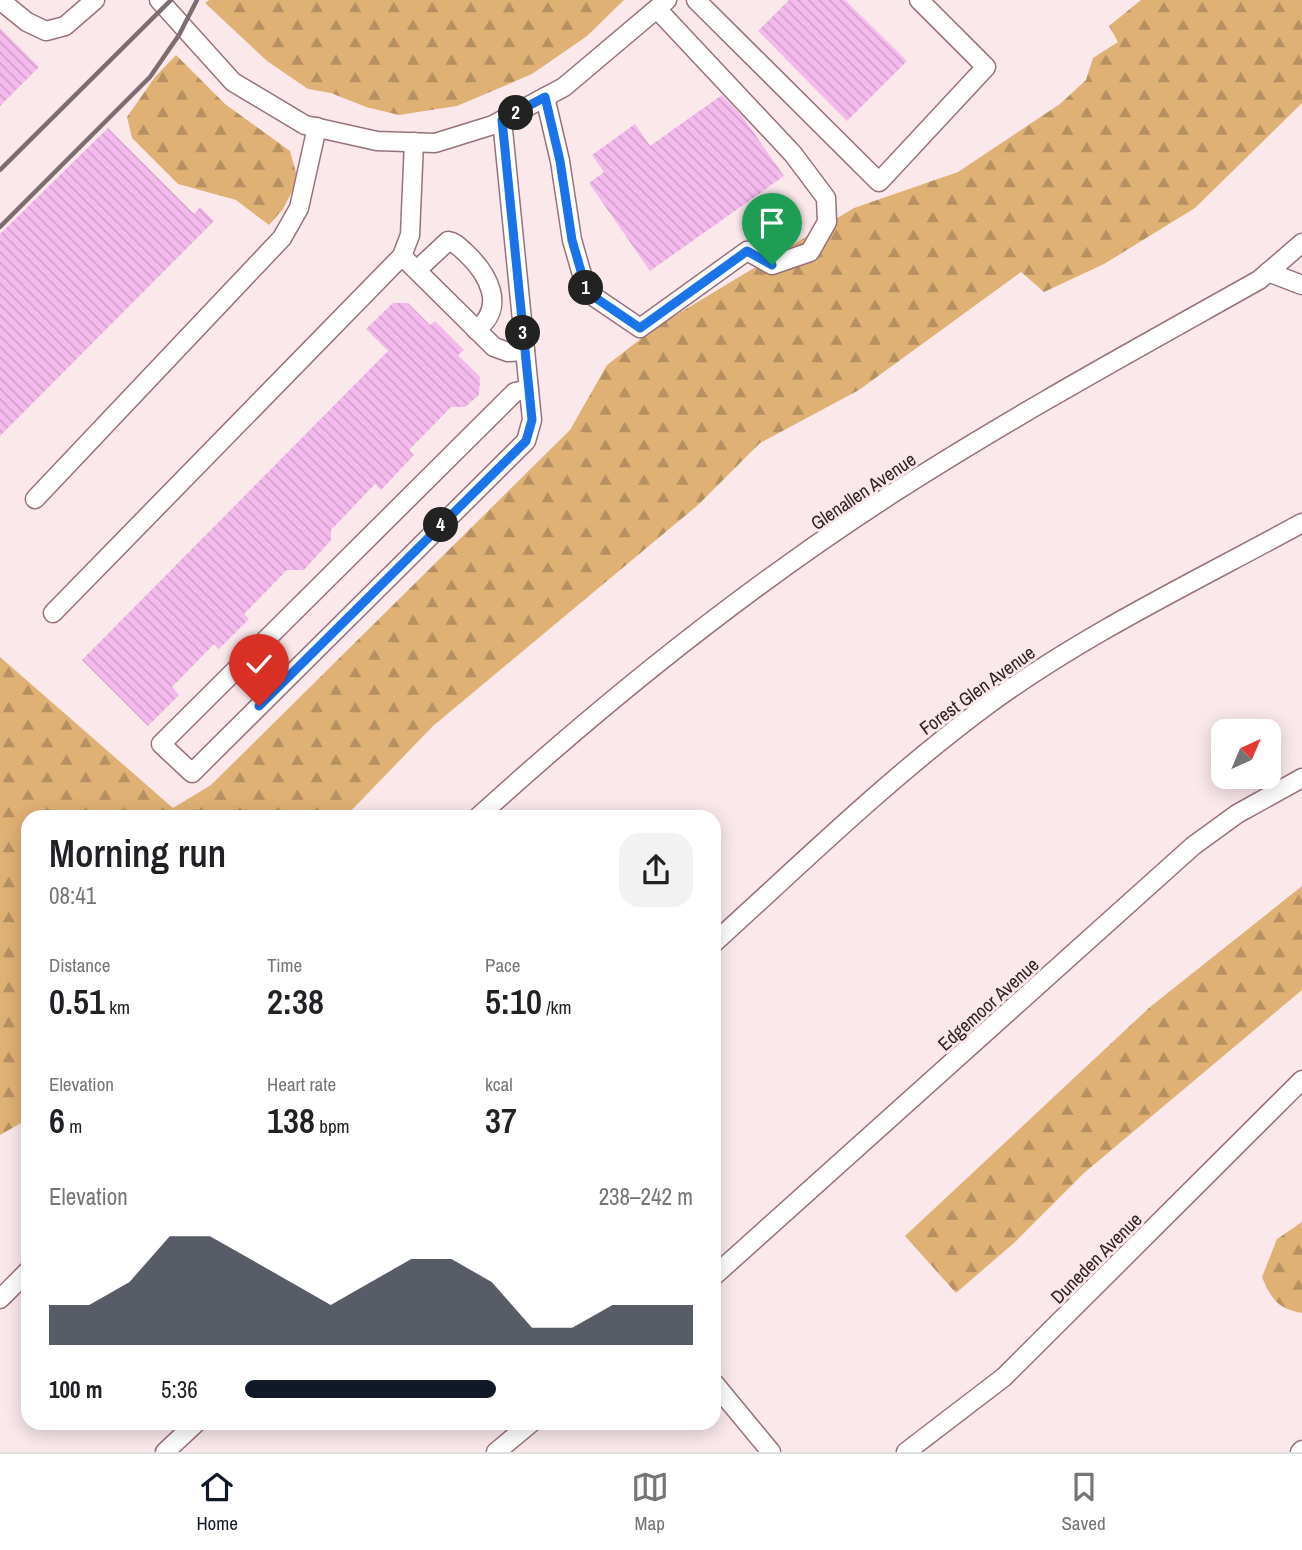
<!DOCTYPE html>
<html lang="en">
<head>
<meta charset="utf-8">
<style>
  body { margin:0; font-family:"Archivo Narrow",sans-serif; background:#f2f2f2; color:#202124; height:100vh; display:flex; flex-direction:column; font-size:26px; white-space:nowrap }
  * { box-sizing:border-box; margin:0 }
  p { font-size:23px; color:#757577 }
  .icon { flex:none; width:38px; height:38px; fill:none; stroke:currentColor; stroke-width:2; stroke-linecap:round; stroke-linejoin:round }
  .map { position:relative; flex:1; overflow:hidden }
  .panel { position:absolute; left:21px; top:810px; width:700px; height:620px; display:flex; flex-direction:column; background:#fff; border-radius:21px; box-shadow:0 4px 18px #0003 }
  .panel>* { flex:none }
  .needle { width:46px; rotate:44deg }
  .controls { position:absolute; left:1211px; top:719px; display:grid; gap:14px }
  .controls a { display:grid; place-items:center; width:70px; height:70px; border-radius:14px; background:#fff; box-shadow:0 4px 18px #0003; font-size:35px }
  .pin { position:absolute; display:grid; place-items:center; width:60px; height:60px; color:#fff; margin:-72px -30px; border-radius:50% 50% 50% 0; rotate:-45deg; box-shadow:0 0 7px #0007 }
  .pin .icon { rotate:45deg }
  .km { position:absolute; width:35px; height:35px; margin:-18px; border-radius:50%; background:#222; color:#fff; font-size:19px; line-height:35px; text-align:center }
  .round { display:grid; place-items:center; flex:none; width:74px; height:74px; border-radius:21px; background:#f2f2f2 }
  .summary { display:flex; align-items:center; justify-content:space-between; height:119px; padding:0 28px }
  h1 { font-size:38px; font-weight:600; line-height:52px }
  .metrics { display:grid; grid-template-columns:repeat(3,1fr); gap:10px; height:119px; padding:7px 28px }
  .metrics div { display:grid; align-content:center }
  .metrics b { font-size:35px; font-weight:600 }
  .metrics small { font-size:19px; font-weight:400 }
  .metrics p { font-size:19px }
  .chart { height:196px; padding:14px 28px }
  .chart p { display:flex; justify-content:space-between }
  .chart svg { width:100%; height:126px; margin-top:7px; fill:#111827; opacity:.7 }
  ul { padding:0 28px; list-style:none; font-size:23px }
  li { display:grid; grid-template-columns:112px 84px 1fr; align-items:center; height:52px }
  li i { height:18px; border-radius:9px; background:#111827 }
  .dock { display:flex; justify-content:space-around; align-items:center; height:98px; border-top:2px solid #e0e0e0; background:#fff; font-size:19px; color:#757577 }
  .dock a { display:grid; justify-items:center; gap:4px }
  .dock .on { color:#111827 }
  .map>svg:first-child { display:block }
  .forest { fill:url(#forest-firs) }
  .building { fill:url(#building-back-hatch) }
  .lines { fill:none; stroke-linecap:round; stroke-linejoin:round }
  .minor-casing { stroke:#98727a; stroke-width:21 }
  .minor { stroke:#fff; stroke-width:18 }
  .rail { stroke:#7e6d70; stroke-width:4.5 }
  .route-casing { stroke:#fff; stroke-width:14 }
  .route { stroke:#1a73e8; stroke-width:9 }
  .labels { text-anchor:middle; stroke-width:6; stroke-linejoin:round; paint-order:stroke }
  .street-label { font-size:19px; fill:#332427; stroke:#fae8eb }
</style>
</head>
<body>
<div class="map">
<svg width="1302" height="1452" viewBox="0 0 1302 1452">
  <defs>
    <pattern id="forest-firs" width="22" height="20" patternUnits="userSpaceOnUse" patternTransform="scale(1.75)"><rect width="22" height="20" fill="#e0b175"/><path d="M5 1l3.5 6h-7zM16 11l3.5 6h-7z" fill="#b69060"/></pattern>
    <pattern id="building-back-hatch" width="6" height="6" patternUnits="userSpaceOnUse" patternTransform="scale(1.75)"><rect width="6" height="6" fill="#f5baed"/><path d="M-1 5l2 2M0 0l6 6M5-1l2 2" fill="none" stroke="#d2a0cb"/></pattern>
  </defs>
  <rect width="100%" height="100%" fill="#fae8eb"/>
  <g class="forest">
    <polygon points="209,0 624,0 587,36 532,74 457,106 399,115 366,107 331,93 308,89 267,61 205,3"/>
    <polygon points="1141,0 1302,0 1302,103 1195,208 1104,264 1044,292 1021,272 859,390 760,443 698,505 433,726 345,817 28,817 28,1119 0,1135 0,657 173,808 211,785 570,430 607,365 656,327 854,208 958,172 1060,104 1086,80 1093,58 1118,42 1109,26"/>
    <polygon points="176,55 225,104 290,151 298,180 283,209 269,225 236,200 178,184 132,138 127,117 155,77"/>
    <polygon points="1302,886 1302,990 1084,1173 1015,1242 956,1293 905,1236 1150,1007"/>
    <path d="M1302,1222V1313C1278,1309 1271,1299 1262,1277L1277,1239Z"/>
  </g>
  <g class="building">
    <polygon points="789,0 845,0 907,61 847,121 758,31"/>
    <polygon points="0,28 39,67 0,106"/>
    <polygon points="722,95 742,116 784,176 650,271 589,183 604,172 592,155 635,124 650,146"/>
    <polygon points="108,128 194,214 200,207 214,221 0,436 0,234"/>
    <polygon points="393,303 408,303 430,325 435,321 464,350 458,355 480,377 479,395 465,407 451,407 409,450 414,455 381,490 375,484 331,530 331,540 304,570 287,570 244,614 249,619 219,649 214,644 172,687 179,695 148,726 82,660 388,351 366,329"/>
  </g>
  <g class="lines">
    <g class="minor-casing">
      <g id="minor">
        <polyline points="159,0 233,82 305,125 377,141 435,143 493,125 564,87 667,0"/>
        <polyline points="696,0 879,182 986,67 919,0"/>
        <polyline points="6,5 27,22 46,31 65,26 95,0"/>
        <polyline points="545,97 560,161 572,240 587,292 640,328 747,251 772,265 810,252 827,222 826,198 793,154 657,9"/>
        <polyline points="502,120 532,420 526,441 192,773 161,744 515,392 529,389"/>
        <polyline points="402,256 494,347 508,352 525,351"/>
        <path d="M418,269L448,241C456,242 460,248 466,253C488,274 507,307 476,330"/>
        <polyline points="1268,272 1302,285"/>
        <polyline points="35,499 282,238 299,208 317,127"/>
        <polyline points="53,613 402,256 410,235 414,142"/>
        <path d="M478,817C610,697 748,586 898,490C1015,415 1138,348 1259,280L1302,243"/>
        <path d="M714,943C803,862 889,778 986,706C1084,634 1196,581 1302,523"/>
        <polyline points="714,1276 1193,846 1237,814 1302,778"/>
        <polyline points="0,1299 28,1271"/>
        <polyline points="714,1383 771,1452"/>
        <polyline points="165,1452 196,1423"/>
        <polyline points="496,1452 531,1423"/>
        <polyline points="906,1452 1004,1377 1302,1080"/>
        <polyline points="1300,1452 1302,1450"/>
      </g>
    </g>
    <use href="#minor" class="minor"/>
    <g class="rail">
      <polyline points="0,170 171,0"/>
      <polyline points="0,227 150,77 179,35 197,0"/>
    </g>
  </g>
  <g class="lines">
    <g class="route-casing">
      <polyline id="route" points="259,706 526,441 532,420 502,120 545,97 560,161 572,240 587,292 640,328 747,251 772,265"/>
    </g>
    <use href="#route" class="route"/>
  </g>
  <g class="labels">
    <g class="street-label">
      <text transform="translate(863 491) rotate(-34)" y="7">Glenallen Avenue</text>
      <text transform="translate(977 690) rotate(-36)" y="7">Forest Glen Avenue</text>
      <text transform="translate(988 1004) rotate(-42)" y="7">Edgemoor Avenue</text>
      <text transform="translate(1096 1258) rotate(-45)" y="7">Duneden Avenue</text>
    </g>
  </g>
</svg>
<div class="controls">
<a><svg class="needle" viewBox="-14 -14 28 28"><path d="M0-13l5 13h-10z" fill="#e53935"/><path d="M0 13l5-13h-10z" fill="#757577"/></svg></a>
</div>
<div class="pin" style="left:772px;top:265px;background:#1e9e55"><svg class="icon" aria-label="arrive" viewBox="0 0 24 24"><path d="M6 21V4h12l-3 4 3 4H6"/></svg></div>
<div class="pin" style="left:259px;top:706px;background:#d93025"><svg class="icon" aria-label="check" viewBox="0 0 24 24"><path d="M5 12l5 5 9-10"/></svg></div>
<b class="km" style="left:586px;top:288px">1</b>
<b class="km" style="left:516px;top:113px">2</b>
<b class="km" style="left:523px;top:333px">3</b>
<b class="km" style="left:441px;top:525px">4</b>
<section class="panel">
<div class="summary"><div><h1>Morning run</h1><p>08:41</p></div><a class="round"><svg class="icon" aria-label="share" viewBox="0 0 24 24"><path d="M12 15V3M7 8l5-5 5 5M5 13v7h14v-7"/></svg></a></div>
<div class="metrics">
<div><p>Distance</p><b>0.51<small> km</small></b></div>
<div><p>Time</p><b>2:38</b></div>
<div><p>Pace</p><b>5:10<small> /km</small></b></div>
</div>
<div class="metrics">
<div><p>Elevation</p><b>6<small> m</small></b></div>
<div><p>Heart rate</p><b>138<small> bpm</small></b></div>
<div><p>kcal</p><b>37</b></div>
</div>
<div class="chart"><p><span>Elevation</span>238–242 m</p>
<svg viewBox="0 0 160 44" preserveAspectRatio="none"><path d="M0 44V30L10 30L20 22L30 6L40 6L50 14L60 22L70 30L80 22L90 14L100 14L110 22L120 38L130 38L140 30L150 30L160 30V44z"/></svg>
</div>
<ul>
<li><b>100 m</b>5:36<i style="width:56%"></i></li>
</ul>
</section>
</div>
<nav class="dock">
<a class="on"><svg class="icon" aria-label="home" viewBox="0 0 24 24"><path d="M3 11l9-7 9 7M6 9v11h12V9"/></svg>Home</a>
<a><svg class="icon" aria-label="map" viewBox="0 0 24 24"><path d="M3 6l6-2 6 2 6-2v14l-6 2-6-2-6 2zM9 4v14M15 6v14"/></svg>Map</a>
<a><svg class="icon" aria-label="saved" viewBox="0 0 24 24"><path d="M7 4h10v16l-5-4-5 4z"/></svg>Saved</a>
</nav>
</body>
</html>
